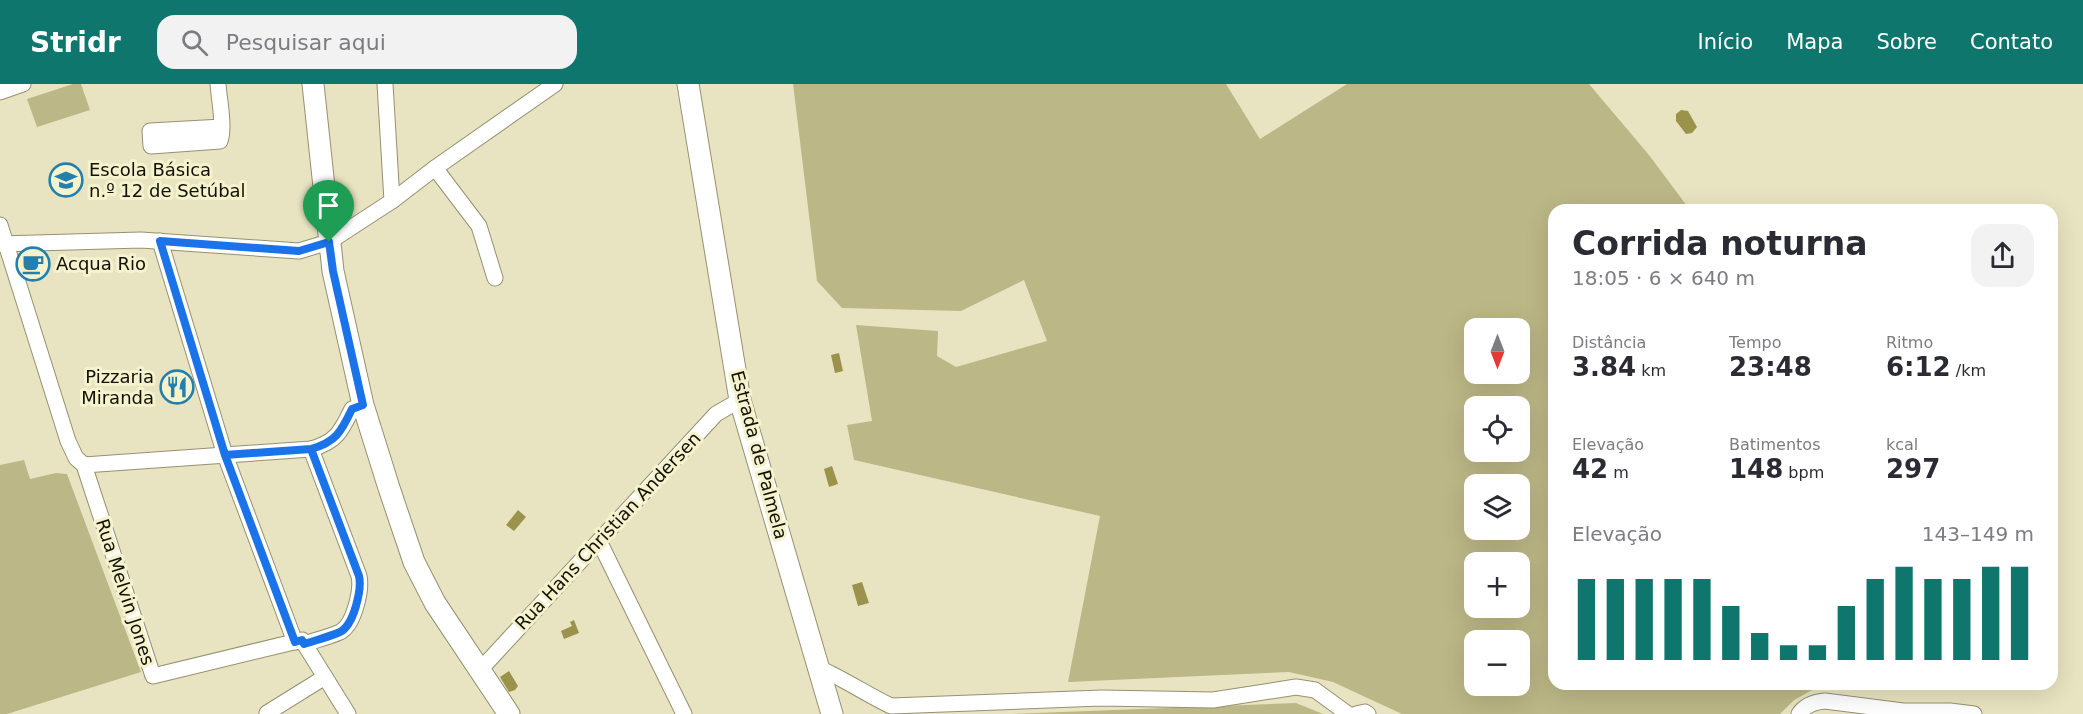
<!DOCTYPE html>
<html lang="pt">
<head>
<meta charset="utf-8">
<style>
  body { margin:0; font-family:"DejaVu Sans",sans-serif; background:#f2f2f3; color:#2b2b33; height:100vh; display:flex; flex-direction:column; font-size:22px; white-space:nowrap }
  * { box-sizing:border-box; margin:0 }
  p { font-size:20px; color:#7c7c81 }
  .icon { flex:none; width:33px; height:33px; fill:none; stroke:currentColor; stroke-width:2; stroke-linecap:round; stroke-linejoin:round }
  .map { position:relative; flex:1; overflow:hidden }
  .details { position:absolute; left:1548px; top:120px; width:510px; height:486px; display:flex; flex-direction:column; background:#fff; border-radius:18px; box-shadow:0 6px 24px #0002 }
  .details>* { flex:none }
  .needle { width:39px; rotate:180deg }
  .fabs { position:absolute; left:1464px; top:234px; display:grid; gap:12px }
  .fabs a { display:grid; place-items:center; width:66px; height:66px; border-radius:12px; background:#fff; box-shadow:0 6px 24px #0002; font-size:30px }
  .pin { position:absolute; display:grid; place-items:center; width:51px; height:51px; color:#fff; margin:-62px -26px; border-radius:50% 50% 50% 0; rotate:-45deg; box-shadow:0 0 6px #0007 }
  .pin .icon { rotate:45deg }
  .round { display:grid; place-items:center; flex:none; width:63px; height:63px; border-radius:18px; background:#f2f2f3 }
  .head { display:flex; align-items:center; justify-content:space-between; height:102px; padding:0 24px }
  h1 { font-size:33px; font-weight:700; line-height:45px }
  .stats { display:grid; grid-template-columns:repeat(3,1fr); gap:9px; height:102px; padding:6px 24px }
  .stats div { display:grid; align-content:center }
  .stats b { font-size:26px; font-weight:700 }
  .stats small { font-size:16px; font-weight:400 }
  .stats p { font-size:16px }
  .chart { height:168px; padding:12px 24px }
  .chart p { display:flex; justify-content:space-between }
  .chart svg { width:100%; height:108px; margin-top:6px; stroke:#0f766e; stroke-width:6 }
  header { display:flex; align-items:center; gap:36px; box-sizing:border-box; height:84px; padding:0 30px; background:#0f766e; color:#fff }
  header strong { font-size:28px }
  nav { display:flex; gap:33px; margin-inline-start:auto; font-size:21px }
  .search { width:420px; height:54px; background:#f2f2f3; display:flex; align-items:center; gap:15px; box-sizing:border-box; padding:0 21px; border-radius:18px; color:#7c7c81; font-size:22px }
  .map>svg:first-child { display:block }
  .green { fill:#bcb786; fill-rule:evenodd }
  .water { fill:#9b924c }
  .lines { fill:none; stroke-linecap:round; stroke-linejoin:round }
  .street-casing { stroke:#959170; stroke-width:17 }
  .secondary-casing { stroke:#959170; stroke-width:23 }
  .street { stroke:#fff; stroke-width:15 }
  .secondary { stroke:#fff; stroke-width:21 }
  .route-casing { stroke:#fff; stroke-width:12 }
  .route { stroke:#1a73e8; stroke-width:8 }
  .labels { text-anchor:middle; stroke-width:6; stroke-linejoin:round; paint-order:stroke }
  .poi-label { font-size:18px; fill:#131105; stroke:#f5f2ce; text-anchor:start }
  .street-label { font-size:18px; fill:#131105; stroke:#f5f2ce }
</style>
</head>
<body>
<header>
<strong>Stridr</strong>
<div class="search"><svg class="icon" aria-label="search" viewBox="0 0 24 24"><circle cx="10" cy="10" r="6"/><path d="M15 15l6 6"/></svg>Pesquisar aqui</div>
<nav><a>Início</a><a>Mapa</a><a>Sobre</a><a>Contato</a></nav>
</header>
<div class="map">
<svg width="2083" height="630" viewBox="0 0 2083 630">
  <rect width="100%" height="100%" fill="#e8e4c1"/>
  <g class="green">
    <polygon points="73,0 81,0 90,26 37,43 27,15"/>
    <path d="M793,0H1226L1260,55L1347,0H1589L1649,71L1690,126H1554V600H1823L1794,616L1780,630H1402L1333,598L1289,588L1068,598L1100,432L854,376L847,341L872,337L856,241L938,247L937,272L956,283L1047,257L1024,196L961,227L842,224L817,197ZM1474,244H1520V290H1474ZM1474,322H1520V368H1474ZM1474,400H1520V446H1474ZM1474,478H1520V524H1474ZM1474,556H1520V602H1474Z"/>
    <polygon points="24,376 30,395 56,389 67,390 141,588 7,630 0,630 0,381"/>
    <polygon points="1296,619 1323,630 1011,630"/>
  </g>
  <g class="water">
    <polygon points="1681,26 1688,27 1697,43 1692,49 1686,50 1676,37 1676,30"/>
    <polygon points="839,269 843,287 835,289 831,271"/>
    <polygon points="832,382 838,400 829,403 824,385"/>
    <polygon points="518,426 526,433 514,447 506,441"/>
    <polygon points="862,498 869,519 858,522 852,501"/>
    <polygon points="574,536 579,549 564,555 561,547 572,542 570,538"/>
    <polygon points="509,587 518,602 515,606 509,608 500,593"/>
  </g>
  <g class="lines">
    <g class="street-casing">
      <g id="street">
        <path d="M218,0C219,15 225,43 220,57L151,62L150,47L222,43"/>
        <polyline points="385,0 392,117"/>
        <polyline points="0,8 23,0"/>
        <polyline points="435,84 479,142 495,194"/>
        <polyline points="0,141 68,357 76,374 84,381 153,592 302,556 348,630"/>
        <polyline points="160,157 225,371 295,558"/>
        <polyline points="0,160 141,156 299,167 329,158 392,117 435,84 555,0"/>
        <path d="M84,381L311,365C336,358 341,348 352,325L363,321"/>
        <polyline points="599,457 684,630"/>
        <path d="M304,560C316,556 329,553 340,548C354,541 362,506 359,492L311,365"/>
        <path d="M819,584C844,595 866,610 891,622L1101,614L1213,616L1296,603L1315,606L1348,630"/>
        <polyline points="481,585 716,330 740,316"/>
        <polyline points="267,629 325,593"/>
        <polyline points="1356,630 1365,628 1368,630"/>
        <path d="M1799,630C1805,621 1814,618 1825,617L1903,627H1950L1974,630"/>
      </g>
    </g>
    <g class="secondary-casing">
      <g id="secondary">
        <polyline points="313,0 333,187 363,321 389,404 414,478 435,519 509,630"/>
        <polyline points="688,0 740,316 832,630"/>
      </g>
    </g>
    <use href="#street" class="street"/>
    <use href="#secondary" class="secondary"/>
  </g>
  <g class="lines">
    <g class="route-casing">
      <path id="route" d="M329,158L333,187L363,321L352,325C341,348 336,358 311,365L225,371L295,558L302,556L304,560C316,556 329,553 340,548C354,541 362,505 359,492L311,365L225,371L160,157L299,167L329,158"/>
    </g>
    <use href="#route" class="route"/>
  </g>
  <defs>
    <g id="school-ring" transform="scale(1.725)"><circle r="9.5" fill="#f5f2ce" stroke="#237fac" stroke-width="1.5"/><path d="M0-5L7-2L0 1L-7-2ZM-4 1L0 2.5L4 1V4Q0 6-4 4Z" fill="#237fac"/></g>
    <g id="cafe-ring" transform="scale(1.725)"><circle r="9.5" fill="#f5f2ce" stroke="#237fac" stroke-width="1.5"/><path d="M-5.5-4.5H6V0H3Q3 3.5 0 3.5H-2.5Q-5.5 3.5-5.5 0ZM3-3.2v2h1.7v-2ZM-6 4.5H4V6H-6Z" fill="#237fac"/></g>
    <g id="restaurant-ring" transform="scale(1.725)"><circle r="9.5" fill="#f5f2ce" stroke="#237fac" stroke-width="1.5"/><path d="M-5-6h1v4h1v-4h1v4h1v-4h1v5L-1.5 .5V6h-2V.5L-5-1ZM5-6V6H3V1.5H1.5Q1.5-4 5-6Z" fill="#237fac"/></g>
  </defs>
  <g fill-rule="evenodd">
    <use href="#school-ring" x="66" y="96"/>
    <use href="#cafe-ring" x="33" y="180"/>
    <use href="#restaurant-ring" x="177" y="303"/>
  </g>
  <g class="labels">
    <g class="poi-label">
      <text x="89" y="92">Escola Básica<tspan x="89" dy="21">n.º 12 de Setúbal</tspan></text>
      <text x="56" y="186">Acqua Rio</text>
      <text x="154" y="299" text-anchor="end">Pizzaria<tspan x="154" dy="21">Miranda</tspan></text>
    </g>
    <g class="street-label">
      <text transform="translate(759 371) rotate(75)" y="6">Estrada de Palmela</text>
      <text transform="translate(608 447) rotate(-47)" y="6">Rua Hans Christian Andersen</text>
      <text transform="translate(125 508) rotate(72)" y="6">Rua Melvin Jones</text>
    </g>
  </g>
</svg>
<div class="fabs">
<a><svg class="needle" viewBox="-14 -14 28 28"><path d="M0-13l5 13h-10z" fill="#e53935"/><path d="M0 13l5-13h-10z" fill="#7c7c81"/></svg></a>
<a><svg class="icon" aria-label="locate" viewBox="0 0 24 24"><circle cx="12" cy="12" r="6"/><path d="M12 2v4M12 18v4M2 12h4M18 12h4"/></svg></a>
<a><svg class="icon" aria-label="layers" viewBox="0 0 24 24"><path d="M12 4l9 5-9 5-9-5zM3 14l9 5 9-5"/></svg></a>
<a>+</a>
<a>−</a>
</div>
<div class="pin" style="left:329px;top:158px;background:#1e9e55"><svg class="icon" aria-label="arrive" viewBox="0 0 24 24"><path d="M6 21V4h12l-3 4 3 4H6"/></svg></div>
<section class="details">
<div class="head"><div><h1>Corrida noturna</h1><p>18:05 · 6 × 640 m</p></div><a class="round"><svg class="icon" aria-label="share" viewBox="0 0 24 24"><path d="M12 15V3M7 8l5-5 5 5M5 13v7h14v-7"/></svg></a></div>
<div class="stats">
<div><p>Distância</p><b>3.84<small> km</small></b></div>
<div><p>Tempo</p><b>23:48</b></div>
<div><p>Ritmo</p><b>6:12<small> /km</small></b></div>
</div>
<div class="stats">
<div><p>Elevação</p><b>42<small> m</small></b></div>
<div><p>Batimentos</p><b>148<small> bpm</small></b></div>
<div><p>kcal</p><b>297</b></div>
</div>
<div class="chart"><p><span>Elevação</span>143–149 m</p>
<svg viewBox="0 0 160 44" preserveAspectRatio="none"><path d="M5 44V11M15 44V11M25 44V11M35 44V11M45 44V11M55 44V22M65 44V33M75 44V38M85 44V38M95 44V22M105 44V11M115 44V6M125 44V11M135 44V11M145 44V6M155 44V6"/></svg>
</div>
</section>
</div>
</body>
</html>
